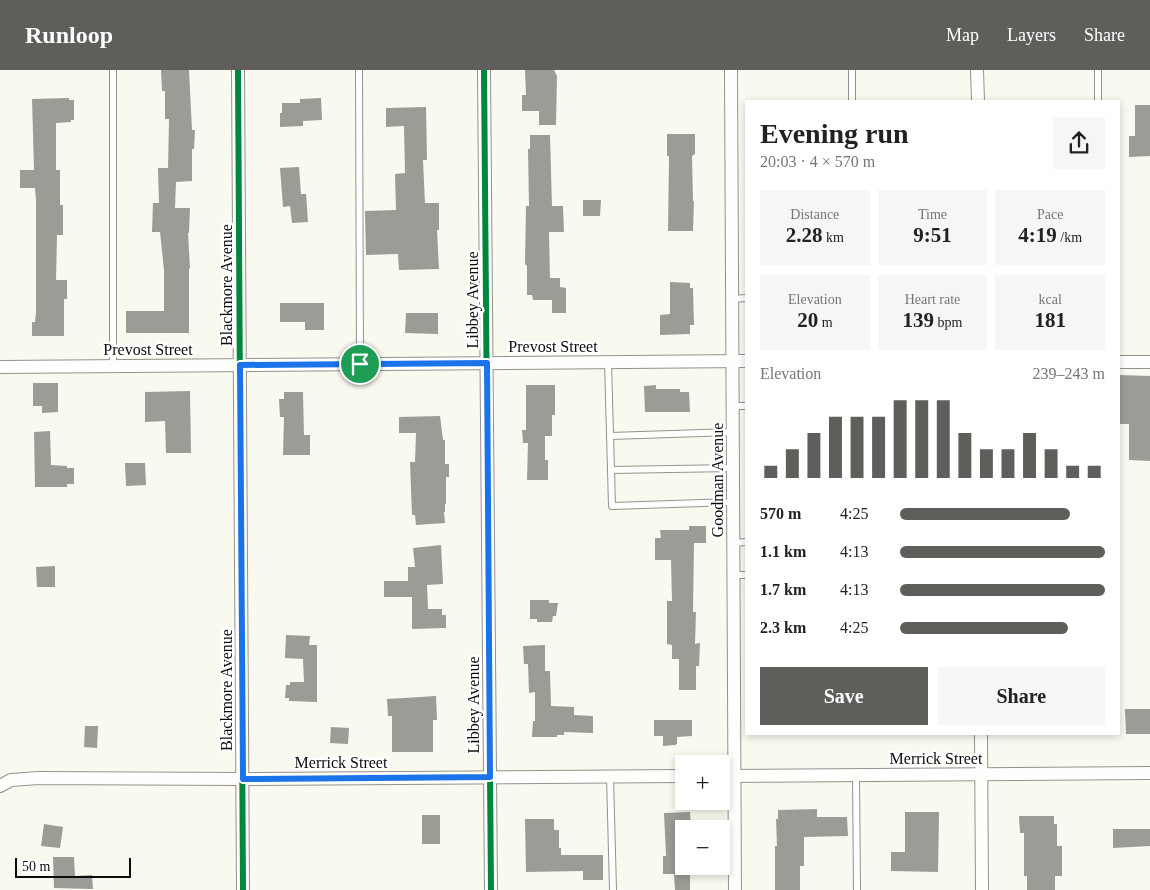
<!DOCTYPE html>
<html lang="en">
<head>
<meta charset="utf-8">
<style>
  body { margin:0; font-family:Georgia,serif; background:#f6f6f6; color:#222; height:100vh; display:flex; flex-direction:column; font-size:19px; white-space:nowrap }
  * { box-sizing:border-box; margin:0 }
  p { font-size:16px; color:#767676 }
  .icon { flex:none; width:28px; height:28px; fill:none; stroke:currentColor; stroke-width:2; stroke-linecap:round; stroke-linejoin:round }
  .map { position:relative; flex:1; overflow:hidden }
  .drawer { position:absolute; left:745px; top:30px; width:375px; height:635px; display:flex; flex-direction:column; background:#fff; border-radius:0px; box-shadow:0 2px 8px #0003 }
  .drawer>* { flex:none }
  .fabs { position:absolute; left:675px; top:685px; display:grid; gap:10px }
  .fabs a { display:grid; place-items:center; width:55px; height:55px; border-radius:0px; background:#fff; box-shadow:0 2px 8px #0003; font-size:25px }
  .scale { position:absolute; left:15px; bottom:12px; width:116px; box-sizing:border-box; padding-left:5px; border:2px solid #0b0b0b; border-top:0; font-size:14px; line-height:18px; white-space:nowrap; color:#0b0b0b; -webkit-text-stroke:4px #fff; paint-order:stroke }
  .pin { position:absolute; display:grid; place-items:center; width:42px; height:42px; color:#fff; margin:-21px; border:2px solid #fff; border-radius:50%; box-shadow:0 1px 5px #0007 }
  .round { display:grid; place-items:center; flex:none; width:52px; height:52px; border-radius:0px; background:#f6f6f6 }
  .headline { display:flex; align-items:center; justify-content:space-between; height:85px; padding:0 15px }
  h1 { font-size:28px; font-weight:800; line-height:38px }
  .figures { display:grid; grid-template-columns:repeat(3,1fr); gap:8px; height:85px; padding:5px 15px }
  .figures div { display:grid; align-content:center; border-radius:0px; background:#f6f6f6; text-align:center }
  .figures b { font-size:21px; font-weight:800 }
  .figures small { font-size:14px; font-weight:400 }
  .figures p { font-size:14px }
  .chart { height:140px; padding:10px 15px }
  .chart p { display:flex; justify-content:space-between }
  .chart svg { width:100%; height:90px; margin-top:5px; stroke:#5f5e5b; stroke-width:6 }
  .primary-button { display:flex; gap:10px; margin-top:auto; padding:10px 15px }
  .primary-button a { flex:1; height:58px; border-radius:0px; background:#5f5e5b; color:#fff; font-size:20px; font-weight:800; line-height:58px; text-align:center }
  .primary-button a+a { background:#f6f6f6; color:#222 }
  ul { padding:0 15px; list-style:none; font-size:16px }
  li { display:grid; grid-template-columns:80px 60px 1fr; align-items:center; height:38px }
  li i { height:12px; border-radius:6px; background:#5f5e5b }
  header { display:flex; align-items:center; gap:30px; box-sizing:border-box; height:70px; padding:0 25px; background:#5f5e5b; color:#fff }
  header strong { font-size:24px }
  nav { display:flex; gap:28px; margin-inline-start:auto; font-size:18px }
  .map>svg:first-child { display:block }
  .building { fill:#9c9b95 }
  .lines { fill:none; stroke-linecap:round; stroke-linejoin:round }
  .lane-casing { stroke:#93928e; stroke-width:8 }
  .street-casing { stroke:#93928e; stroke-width:14 }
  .lane { stroke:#fefefd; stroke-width:6 }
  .street { stroke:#fefefd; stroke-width:12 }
  .cycleway-casing { stroke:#fff; stroke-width:9 }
  .cycleway { stroke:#00873e; stroke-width:6 }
  .route-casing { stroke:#fff; stroke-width:10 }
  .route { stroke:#1a73e8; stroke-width:6 }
  .labels { text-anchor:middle; stroke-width:5; stroke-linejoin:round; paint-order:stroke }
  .street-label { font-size:16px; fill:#0b0b0b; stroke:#fff }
</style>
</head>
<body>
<header>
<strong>Runloop</strong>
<nav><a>Map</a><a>Layers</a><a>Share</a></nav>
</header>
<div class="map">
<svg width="1150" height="820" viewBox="0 0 1150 820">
  <rect width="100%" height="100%" fill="#faf9ef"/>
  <g class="building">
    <polygon points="161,0 189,0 192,60 195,60 194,79 192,79 192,111 176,112 175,138 190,138 189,163 188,163 190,198 189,199 189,263 126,263 126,241 164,241 164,200 160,162 152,162 153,133 159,133 158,98 168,98 169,49 165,49 165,21 162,21"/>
    <polygon points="525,0 554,0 557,6 556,55 539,55 539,41 522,41 522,25 526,25"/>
    <polygon points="69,28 69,30 74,30 74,50 71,50 71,52 56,53 56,100 60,100 60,135 63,135 63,165 57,165 56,210 67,210 67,229 64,229 64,266 32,266 32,252 35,252 36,242 36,130 35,118 20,118 20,100 34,100 32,29"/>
    <polygon points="321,28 322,50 303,51 303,56 280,57 280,43 282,43 282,33 300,33 300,29"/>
    <polygon points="1135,35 1150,35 1150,86 1129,87 1129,66 1135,66"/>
    <polygon points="426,37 427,90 423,90 425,133 439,133 439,160 437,160 439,199 399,200 398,184 366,185 365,141 396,140 395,104 405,103 404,56 386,57 386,38"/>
    <polygon points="667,64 695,64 695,84 692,86 693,131 694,131 693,161 668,161 669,86 667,86"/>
    <polygon points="530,65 550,65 552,136 563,136 564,162 549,162 550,208 560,208 560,217 566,218 566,243 552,243 552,230 533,230 532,225 527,225 527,196 525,194 526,136 529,136 528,79 530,79"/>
    <polygon points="299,97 301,124 306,124 308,152 292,153 290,136 283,137 280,98"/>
    <polygon points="583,130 601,130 600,146 583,146"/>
    <polygon points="670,212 690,213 690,218 693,218 694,255 690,255 690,264 660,265 660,245 670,244"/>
    <polygon points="280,233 324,233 324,260 305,260 305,252 280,252"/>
    <polygon points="406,243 438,243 438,264 405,263"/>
    <polygon points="1119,305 1150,306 1150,391 1129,390 1129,354 1119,354"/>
    <polygon points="33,313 58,313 58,342 42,343 42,336 33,336"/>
    <polygon points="526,315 555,315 555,345 552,345 552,366 545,366 545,390 548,390 548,410 527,410 528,373 523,373 522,360 526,360"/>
    <polygon points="656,315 656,319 680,319 680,322 689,322 690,342 645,342 644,316"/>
    <polygon points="190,321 191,383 166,383 165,351 145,352 145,322"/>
    <polygon points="284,322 303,322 304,365 310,365 310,385 283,385 284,347 280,347 279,329 284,329"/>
    <polygon points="440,346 443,370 445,370 445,394 449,394 449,407 446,407 446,434 445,434 445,442 444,442 445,453 416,455 415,445 412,445 410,392 415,392 416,363 399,363 399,347"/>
    <polygon points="50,361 51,395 67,396 67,398 74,398 74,414 67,414 67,417 35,417 34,362"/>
    <polygon points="125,393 145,393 146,415 126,416"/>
    <polygon points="689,456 706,456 706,473 694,473 693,542 696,542 695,574 700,573 699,596 696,596 696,620 679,620 679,589 672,589 672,575 667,574 667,531 672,531 671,490 655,490 655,468 661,468 660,460 689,460"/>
    <polygon points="441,475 443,514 427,515 428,539 442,539 442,545 446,545 446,558 412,559 412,527 384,527 384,511 408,511 408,497 415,497 413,478"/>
    <polygon points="55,496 55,517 37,517 36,497"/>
    <polygon points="530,530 549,530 549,533 558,533 556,546 553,546 552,552 537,552 537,549 530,549"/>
    <polygon points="286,565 310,566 309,575 317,575 317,632 289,631 289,628 285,628 286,615 290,615 290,612 304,612 303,589 285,588"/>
    <polygon points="545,575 545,601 550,601 551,636 574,637 574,645 593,646 593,663 564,662 564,665 557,665 557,667 532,667 533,651 535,651 535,622 529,623 528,594 524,594 523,576"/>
    <polygon points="436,626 437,650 433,650 433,682 392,682 392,646 388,646 387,629"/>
    <polygon points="1125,639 1150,639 1150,664 1126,664"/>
    <polygon points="654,650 692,650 692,666 677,667 677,674 675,675 663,676 663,666 654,666"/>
    <polygon points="85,656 98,656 97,678 84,677"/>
    <polygon points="331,657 349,658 348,674 330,673"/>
    <polygon points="817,739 817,747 847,747 848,766 804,767 804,796 800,796 800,820 775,820 775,776 777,776 776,749 778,749 778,740"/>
    <polygon points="690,742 691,757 689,759 684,759 684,796 690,796 690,820 675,820 674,804 663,804 663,786 666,786 664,743"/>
    <polygon points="905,742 939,742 938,802 891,801 891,782 905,782"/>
    <rect x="422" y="745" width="18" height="29"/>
    <polygon points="1019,746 1054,746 1054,754 1057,754 1057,776 1062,776 1062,806 1055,806 1055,820 1027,820 1027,806 1024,806 1024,763 1020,763"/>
    <polygon points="525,749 554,749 554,760 559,760 559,778 561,778 561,785 603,785 603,810 583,810 583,801 526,802"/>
    <polygon points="44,754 63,757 60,778 41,776"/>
    <polygon points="1113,759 1150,759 1150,776 1113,778"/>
    <polygon points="53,787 74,787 75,806 92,805 93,819 54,818"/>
  </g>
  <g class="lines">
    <g class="lane-casing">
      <g id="lane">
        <polyline points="359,0 360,294"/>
        <polyline points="1098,0 1098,31"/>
        <polyline points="852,31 852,0"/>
        <polyline points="733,229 746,228"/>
        <polyline points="608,292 612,436 733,432"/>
        <polyline points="113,296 113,0"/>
        <polyline points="733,336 746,336"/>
        <polyline points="610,366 733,362"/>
        <polyline points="611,400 733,398"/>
        <polyline points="734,473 746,472"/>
        <polyline points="734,505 746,505"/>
        <polyline points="856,705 857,820"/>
        <polyline points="610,706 613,820"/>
      </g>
    </g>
    <g class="street-casing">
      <g id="street">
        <polyline points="238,0 243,820"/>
        <polyline points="484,0 491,820"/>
        <polyline points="731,0 735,820"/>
        <polyline points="977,0 978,31"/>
        <polyline points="1119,292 1150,292"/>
        <polyline points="0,297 746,291"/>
        <polyline points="981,664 982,820"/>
        <polyline points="721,706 1150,703"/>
        <polyline points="0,716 11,710 38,708 243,709 684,706"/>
      </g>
    </g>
    <use href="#lane" class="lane"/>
    <use href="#street" class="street"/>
    <g class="cycleway-casing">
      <g id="cycleway">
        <polyline points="238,0 243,820"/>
        <polyline points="484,0 491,820"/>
      </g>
    </g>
    <use href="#cycleway" class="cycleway"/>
  </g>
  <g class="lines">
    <g class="route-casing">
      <polygon id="route" points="487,293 490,707 243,709 240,295"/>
    </g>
    <use href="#route" class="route"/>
  </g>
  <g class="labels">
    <g class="street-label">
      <text transform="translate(226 215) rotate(-90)" y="6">Blackmore Avenue</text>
      <text transform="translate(472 230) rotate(-90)" y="6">Libbey Avenue</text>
      <text x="553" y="282">Prevost Street</text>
      <text x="148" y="285">Prevost Street</text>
      <text transform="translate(717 410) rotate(-90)" y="6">Goodman Avenue</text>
      <text transform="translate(226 620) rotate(-90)" y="6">Blackmore Avenue</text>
      <text transform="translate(473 635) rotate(-90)" y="6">Libbey Avenue</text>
      <text x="936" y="694">Merrick Street</text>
      <text x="341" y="698">Merrick Street</text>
    </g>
  </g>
</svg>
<div class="fabs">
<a>+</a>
<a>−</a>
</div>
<div class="scale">50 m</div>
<div class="pin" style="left:360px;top:294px;background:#1e9e55"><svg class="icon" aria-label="arrive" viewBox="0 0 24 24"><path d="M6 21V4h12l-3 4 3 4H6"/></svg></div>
<section class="drawer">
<div class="headline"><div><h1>Evening run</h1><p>20:03 · 4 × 570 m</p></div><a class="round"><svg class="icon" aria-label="share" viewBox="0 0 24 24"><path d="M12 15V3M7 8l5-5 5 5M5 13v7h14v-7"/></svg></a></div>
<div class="figures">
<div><p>Distance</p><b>2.28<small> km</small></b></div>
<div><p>Time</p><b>9:51</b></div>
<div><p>Pace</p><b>4:19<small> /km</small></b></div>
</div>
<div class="figures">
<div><p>Elevation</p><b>20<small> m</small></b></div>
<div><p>Heart rate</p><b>139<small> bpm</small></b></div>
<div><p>kcal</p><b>181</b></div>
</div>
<div class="chart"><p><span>Elevation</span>239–243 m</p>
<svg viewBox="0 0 160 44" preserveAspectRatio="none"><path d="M5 44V38M15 44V30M25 44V22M35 44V14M45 44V14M55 44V14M65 44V6M75 44V6M85 44V6M95 44V22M105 44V30M115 44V30M125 44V22M135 44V30M145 44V38M155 44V38"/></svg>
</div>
<ul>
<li><b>570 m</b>4:25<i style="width:83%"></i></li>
<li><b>1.1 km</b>4:13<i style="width:100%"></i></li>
<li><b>1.7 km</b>4:13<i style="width:100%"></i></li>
<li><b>2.3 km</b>4:25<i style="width:82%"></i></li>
</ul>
<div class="primary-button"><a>Save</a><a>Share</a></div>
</section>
</div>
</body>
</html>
